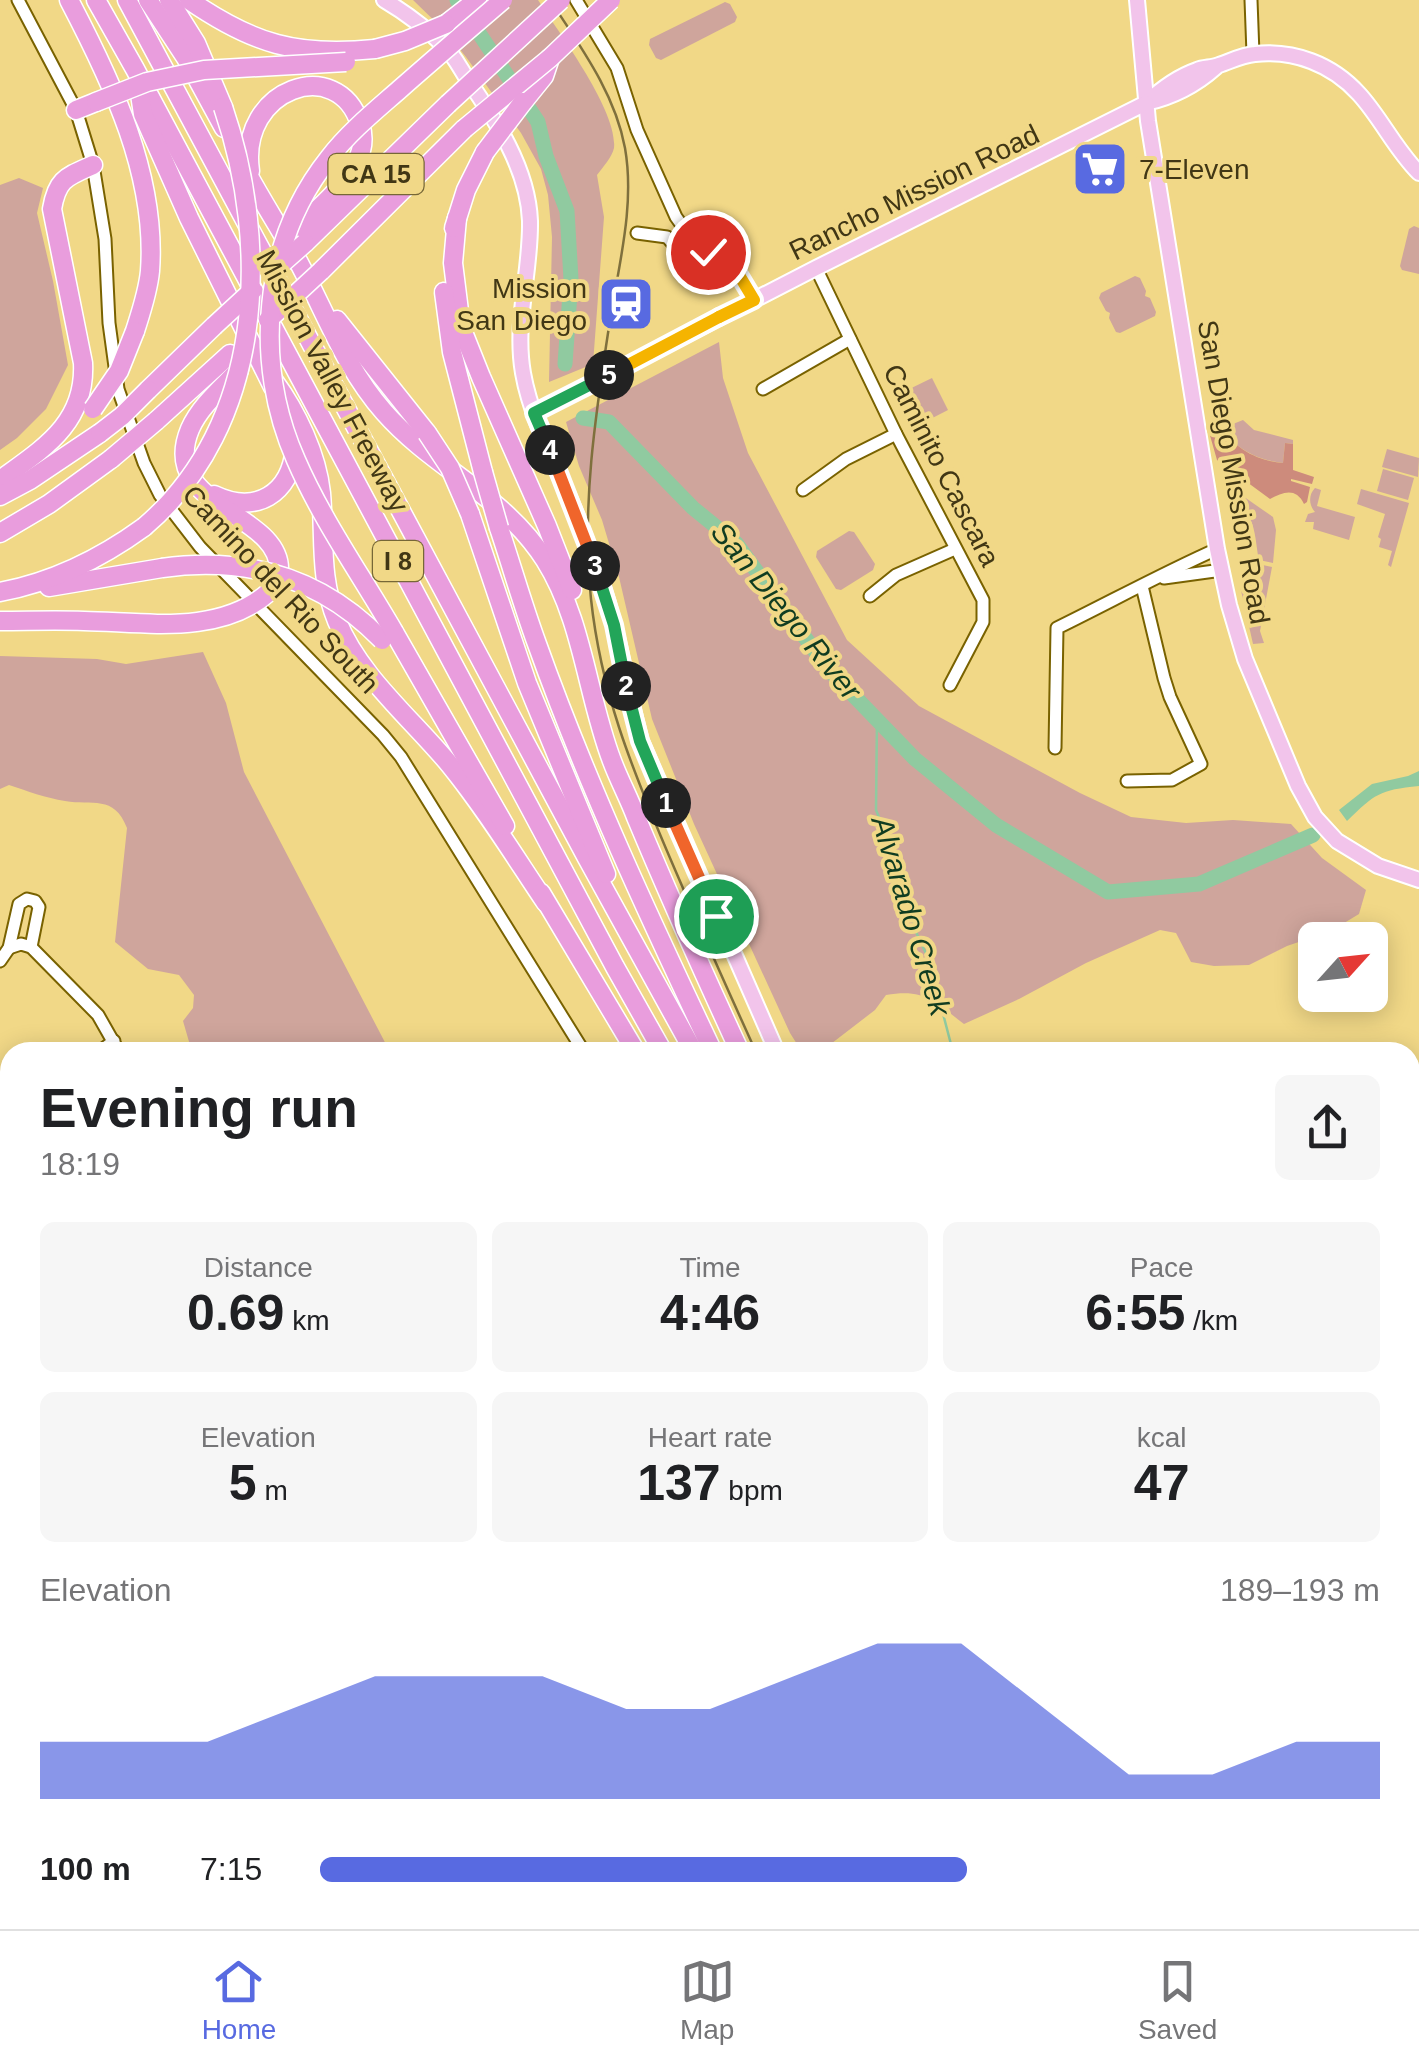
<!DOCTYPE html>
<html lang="en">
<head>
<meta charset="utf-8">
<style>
  body { margin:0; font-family:Arial,sans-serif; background:#f6f6f6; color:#202124; height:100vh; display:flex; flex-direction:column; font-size:38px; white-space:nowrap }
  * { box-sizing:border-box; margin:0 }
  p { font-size:32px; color:#757577 }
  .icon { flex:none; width:55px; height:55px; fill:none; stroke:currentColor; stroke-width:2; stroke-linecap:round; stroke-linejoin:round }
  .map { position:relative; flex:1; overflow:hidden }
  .details { position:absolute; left:0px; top:1042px; width:1420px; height:888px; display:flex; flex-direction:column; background:#fff; border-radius:30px 30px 0 0; box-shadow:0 5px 25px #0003 }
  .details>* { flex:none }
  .needle { width:65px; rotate:63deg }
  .tools { position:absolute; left:1298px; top:922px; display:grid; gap:20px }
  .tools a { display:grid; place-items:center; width:90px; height:90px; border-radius:15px; background:#fff; box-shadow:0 5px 25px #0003; font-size:50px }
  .pin { position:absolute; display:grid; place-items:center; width:85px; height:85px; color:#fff; margin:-42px; border:5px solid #fff; border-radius:50%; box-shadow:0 2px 10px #0007 }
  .km { position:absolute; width:50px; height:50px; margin:-25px; border-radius:50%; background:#222; color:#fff; font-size:28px; line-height:50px; text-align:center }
  .round { display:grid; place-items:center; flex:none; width:105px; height:105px; border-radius:15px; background:#f6f6f6 }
  .overview { display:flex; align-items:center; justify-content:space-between; height:170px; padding:0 40px }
  h1 { font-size:55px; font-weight:600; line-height:75px }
  .metrics { display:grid; grid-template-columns:repeat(3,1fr); gap:15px; height:170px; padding:10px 40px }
  .metrics div { display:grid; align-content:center; border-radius:15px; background:#f6f6f6; text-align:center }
  .metrics b { font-size:50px; font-weight:600 }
  .metrics small { font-size:28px; font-weight:400 }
  .metrics p { font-size:28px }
  .chart { height:280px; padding:20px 40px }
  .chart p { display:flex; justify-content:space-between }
  .chart svg { width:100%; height:180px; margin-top:10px; fill:#586ae1; opacity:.7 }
  ul { padding:0 40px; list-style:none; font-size:32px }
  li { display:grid; grid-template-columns:160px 120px 1fr; align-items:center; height:75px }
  li i { height:25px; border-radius:12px; background:#586ae1 }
  .dock { display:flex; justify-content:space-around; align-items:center; height:140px; border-top:2px solid #e0e0e0; background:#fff; font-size:28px; color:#757577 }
  .dock a { display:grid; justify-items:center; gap:5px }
  .dock .on { color:#586ae1 }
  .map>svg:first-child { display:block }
  .green { fill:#cfa59c }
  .forest { fill:#cd8b7c }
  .water { fill:#90caa0 }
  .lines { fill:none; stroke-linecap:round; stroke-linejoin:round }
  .stream { stroke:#90caa0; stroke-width:2.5 }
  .river { stroke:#90caa0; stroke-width:15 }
  .minor-casing { stroke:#796200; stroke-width:15 }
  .major-casing { stroke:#fff; stroke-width:18 }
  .highway-casing { stroke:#fff; stroke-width:21 }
  .minor { stroke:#fff; stroke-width:11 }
  .major { stroke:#f2c4eb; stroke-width:14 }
  .highway { stroke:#e99ddd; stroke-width:18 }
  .tram { stroke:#7f703d; stroke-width:2.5 }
  .highway-bridge-casing { stroke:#fff; stroke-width:21; stroke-linecap:butt }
  .highway-bridge { stroke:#e99ddd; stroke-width:18 }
  .split-1-casing { stroke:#fff; stroke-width:20 }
  .split-2-casing { stroke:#fff; stroke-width:20 }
  .split-3-casing { stroke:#fff; stroke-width:20 }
  .split-4-casing { stroke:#fff; stroke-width:20 }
  .split-5-casing { stroke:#fff; stroke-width:20 }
  .split-6-casing { stroke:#fff; stroke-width:20 }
  .split-7-casing { stroke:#fff; stroke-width:20 }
  .split-1 { stroke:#f0652b; stroke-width:12 }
  .split-2 { stroke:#22a559; stroke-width:12 }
  .split-3 { stroke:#22a559; stroke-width:12 }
  .split-4 { stroke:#f0652b; stroke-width:12 }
  .split-5 { stroke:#22a559; stroke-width:12 }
  .split-6 { stroke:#f5b400; stroke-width:12 }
  .split-7 { stroke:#f5b400; stroke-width:12 }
  .labels { text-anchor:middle; stroke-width:8; stroke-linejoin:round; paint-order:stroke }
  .shield { fill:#f1d887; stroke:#766737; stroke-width:2.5 }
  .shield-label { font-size:25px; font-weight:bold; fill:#413715 }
  .poi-label { font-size:28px; fill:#413715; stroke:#f1d887; text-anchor:start }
  .street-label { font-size:28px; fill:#413715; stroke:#f1d887 }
  .water-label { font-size:30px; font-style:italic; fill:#103c21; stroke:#f1d887 }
</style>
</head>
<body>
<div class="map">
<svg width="1419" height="1929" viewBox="0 0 1419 1929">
  <rect width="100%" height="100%" fill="#f1d887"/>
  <g class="green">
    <path d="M413,0H538C559,33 618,111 614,148C612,157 603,167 597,175L604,217L593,364L549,382L552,237L548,195L541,169L521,133L466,57L447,33Z"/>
    <polygon points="725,2 730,4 737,17 735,22 661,60 656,58 649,45 650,39"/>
    <polygon points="19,178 43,188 37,213 53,281 68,365 46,409 17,438 0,450 0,185"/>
    <polygon points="1414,226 1419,228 1419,274 1402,270 1400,266 1409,229"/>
    <polygon points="1135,276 1140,278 1146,291 1145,296 1150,298 1156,312 1155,316 1120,333 1116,332 1109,318 1110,313 1106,311 1099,298 1101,293"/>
    <path d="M719,342L723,378L748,453L847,640L919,706L1080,793L1131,817L1186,823L1233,820L1291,824L1322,858L1366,890L1359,914L1331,931L1287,946L1249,965L1214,966L1191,962L1176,933L1160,930L1086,963L1019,999L964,1024C935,1002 925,988 886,995L875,1010L823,1050L818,1052H802L790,1033L694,824L652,719L619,577L602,520L579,466L566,422Z"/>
    <polygon points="932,378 948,410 911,429 895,396"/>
    <path d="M1243,420L1254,430L1293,440V444L1285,443L1283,463C1259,460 1235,450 1223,428Z"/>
    <polygon points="1387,449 1419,458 1418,477 1382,467"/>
    <polygon points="1383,469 1414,478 1408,500 1377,491"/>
    <path d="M1227,485L1273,517L1276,530L1273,563L1259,560C1256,547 1256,530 1250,519C1244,506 1231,497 1223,486Z"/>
    <path d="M1315,488L1321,490L1317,506L1355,517L1349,540L1313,529L1314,522H1305L1308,514L1315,512C1309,506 1308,495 1315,488Z"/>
    <polygon points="1361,489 1409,503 1391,567 1388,565 1392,551 1379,547 1381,539 1378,537 1385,514 1357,504"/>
    <polygon points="849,531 854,532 875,564 873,570 841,590 836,589 816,557 817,551"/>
    <polygon points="1258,564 1272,567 1260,631 1264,643 1253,644 1240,586 1251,579"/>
    <path d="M203,652L226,703L244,772L390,1052H192L183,1021L193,1008L194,995L179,975L148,969L115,942L127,828C114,794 92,806 65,801C46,798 27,791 9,785L0,789V656L97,659L126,664Z"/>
    <polygon points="0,1627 10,1628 10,1711 0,1698"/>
    <polygon points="316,1920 465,1920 460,1929 317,1929"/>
    <polygon points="616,1920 784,1920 781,1929 612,1929"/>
    <polygon points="1121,1920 1262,1920 1267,1929 1132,1929"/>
  </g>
  <path class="forest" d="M1223,428C1234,449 1259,461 1283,463L1285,443L1293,444V470L1314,477L1312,484L1291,479V481L1310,487L1307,502L1304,504C1296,487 1283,492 1270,499L1217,460L1209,432Z"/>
  <path class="water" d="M1419,771V786C1379,790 1375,794 1347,821L1339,810L1372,784L1408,776Z"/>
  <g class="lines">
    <g class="stream">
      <polyline points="877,719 876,810 899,865 916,932 929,960 953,1052"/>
      <polyline points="1410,1558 1419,1568"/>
      <polyline points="524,1929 530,1920"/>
    </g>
    <g class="river">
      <polyline points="457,0 538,122 546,156 567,211 571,279 565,364"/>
      <polyline points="583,418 609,422 693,508 736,543 828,669 915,759 996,825 1108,892 1199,884 1313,835"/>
    </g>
    <g class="minor-casing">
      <g id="minor">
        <polyline points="18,0 76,110 93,165 105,239 109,323 118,389 144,463 160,495 200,547 383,735 401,757 584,1052"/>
        <polyline points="576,0 617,68 637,130 676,217 691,238 739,275 754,300"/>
        <polyline points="1251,0 1253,54"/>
        <polyline points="637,233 667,237 682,254"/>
        <polyline points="816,268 896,434 983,600 983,622 950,685"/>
        <polyline points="763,389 850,339"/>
        <polyline points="803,490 846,459 896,434"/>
        <polyline points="1164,578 1222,570"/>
        <polyline points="870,596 896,575 955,549"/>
        <path d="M1055,748L1057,628C1110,602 1163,573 1217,549"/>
        <polyline points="1127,781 1172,780 1201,764 1170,697 1164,678 1142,586"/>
        <polyline points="9,948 21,944 31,947 98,1015 119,1052"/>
        <polyline points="0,961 9,948 19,904 27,899 35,901 39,907 31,947"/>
        <polyline points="99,1052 114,1041"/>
        <polyline points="1410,1127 1419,1123"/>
        <polyline points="0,1176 10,1164"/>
        <polyline points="0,1194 10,1207"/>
        <polyline points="0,1369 6,1373 10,1390"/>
        <polyline points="0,1566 10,1559"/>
        <polyline points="1410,1745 1419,1740"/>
        <polyline points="0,1832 10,1849"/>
        <polyline points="223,1920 246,1929"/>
        <polyline points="1369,1920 1376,1929"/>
        <polyline points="37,1929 39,1920"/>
        <polyline points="865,1929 868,1920"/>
      </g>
    </g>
    <g class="major-casing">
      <g id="major">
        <path d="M384,0C406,13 426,28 444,46C453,54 459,66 466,77C495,119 528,168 530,221C531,272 514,322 523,373C532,425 566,485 585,536C596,564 606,593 613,622C624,662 630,702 641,741L777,1052"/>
        <polyline points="1137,0 1148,121 1217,549 1229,605 1245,659 1298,786 1315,817 1337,841 1378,866 1419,880"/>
        <path d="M1216,67C1196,85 1173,97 1146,103C1161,89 1177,77 1197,70C1204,67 1212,68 1219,65C1231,61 1242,55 1255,54C1294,50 1332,64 1359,94C1381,118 1395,149 1419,173"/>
        <polyline points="534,413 816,268 1146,103"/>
        <polyline points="1410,1384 1419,1391"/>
        <polyline points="497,1929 502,1920"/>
        <polyline points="571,1929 577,1920"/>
        <polyline points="597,1929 602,1920"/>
      </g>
    </g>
    <g class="highway-casing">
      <g id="highway">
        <path d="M69,0C112,82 157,176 150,271C148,292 141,312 135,331"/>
        <polyline points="96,0 135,69 615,967 663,1052"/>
        <polyline points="127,0 587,858 694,1052"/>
        <polyline points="148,0 186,58 224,128"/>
        <polyline points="169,0 196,43 223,107"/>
        <path d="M189,0C253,44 297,57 375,49"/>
        <polyline points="446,24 477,0"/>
        <polyline points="139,88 143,114 189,218 273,387"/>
        <polyline points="523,102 544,76 550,58"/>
        <polyline points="76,110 96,102"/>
        <path d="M238,156C256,192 279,226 298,261C326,313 345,368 384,412C434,469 504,495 545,560C583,620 587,696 612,761C619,780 629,798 636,817C669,896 704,974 740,1052"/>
        <path d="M250,171C238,88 338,54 360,124C364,136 363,149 357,161C344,189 316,209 296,231"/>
        <polyline points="457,218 453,263 461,327 481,377 547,526 572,590"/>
        <polyline points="454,228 466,190 485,152"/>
        <polyline points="305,243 448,104"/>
        <polyline points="321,271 464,129"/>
        <polyline points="444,292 452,352 483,472"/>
        <polyline points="337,320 427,433"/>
        <path d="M274,381C297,412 317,455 321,493C325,539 319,577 337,621C359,676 413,720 450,765C485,808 515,857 546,903"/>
        <polyline points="148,390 214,326"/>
        <polyline points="156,421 230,354"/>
        <path d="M0,480C44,448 86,423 83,363L52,209C57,179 66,177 93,165"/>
        <path d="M214,495C256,515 290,494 295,449"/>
        <polyline points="0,496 30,480 100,433"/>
        <polyline points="470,514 527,683 606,874"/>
        <path d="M499,528C512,567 523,606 537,644C587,784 650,919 713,1052"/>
        <polyline points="0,533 49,504 111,459"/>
        <polyline points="49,587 162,568"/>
        <path d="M0,592C53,582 100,559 144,527"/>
        <path d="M0,621C28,621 56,620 84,621C144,622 220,636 269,592C275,587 278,580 279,572C283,512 157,508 190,429C200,406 222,388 239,370"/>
        <polyline points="394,632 505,826"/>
        <polyline points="541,893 636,1052"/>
        <polyline points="1294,1920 1301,1929"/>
        <polyline points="1343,1920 1350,1929"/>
      </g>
    </g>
    <use href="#minor" class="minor"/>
    <use href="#major" class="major"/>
    <use href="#highway" class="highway"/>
    <g class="tram">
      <path d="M550,0C580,46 615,93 625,148C635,205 619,264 610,320C596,411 581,506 591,599C601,692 631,766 667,851C696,919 726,986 756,1052"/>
      <polyline points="1303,1920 1304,1929"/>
    </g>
    <g class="highway-bridge-casing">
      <g id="highway-bridge">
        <polyline points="375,49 405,41 446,24"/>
        <polyline points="96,102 147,82 204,70 346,62"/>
        <polyline points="448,104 561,0"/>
        <polyline points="464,129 550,58 611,0"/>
        <polyline points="485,152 523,102"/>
        <polyline points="279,266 305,243"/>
        <polyline points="268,320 321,271"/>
        <polyline points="214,326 253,290"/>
        <polyline points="93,409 119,371 135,331"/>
        <polyline points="100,433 122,416 148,390"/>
        <polyline points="427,433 450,468 470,514"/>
        <polyline points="111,459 156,421"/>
        <polyline points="483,472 499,528"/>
        <path d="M144,527C264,425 271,247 223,107"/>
        <path d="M162,568C247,556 321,577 382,640"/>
        <path d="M394,632C361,575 322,520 296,460C253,363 262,242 329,158C349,132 375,111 400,89C434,59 468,30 503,0"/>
      </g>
    </g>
    <use href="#highway-bridge" class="highway-bridge"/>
  </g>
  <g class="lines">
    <g class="split-1-casing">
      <polyline id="split-1" points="666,803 716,916"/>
    </g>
    <g class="split-2-casing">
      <polyline id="split-2" points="626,686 640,741 666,803"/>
    </g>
    <g class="split-3-casing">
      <polyline id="split-3" points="595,566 614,625 626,686"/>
    </g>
    <g class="split-4-casing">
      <polyline id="split-4" points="550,450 595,566"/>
    </g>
    <g class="split-5-casing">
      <polyline id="split-5" points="550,450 534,413 609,375"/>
    </g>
    <g class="split-6-casing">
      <polyline id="split-6" points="609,375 719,317"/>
    </g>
    <g class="split-7-casing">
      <polyline id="split-7" points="708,252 739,275 754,300 719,317"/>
    </g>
    <use href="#split-1" class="split-1"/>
    <use href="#split-2" class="split-2"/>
    <use href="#split-3" class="split-3"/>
    <use href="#split-4" class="split-4"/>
    <use href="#split-5" class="split-5"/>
    <use href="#split-6" class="split-6"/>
    <use href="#split-7" class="split-7"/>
  </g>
  <defs>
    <g id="supermarket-square" transform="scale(2.875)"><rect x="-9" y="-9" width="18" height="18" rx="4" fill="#586ae1" stroke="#f1d887"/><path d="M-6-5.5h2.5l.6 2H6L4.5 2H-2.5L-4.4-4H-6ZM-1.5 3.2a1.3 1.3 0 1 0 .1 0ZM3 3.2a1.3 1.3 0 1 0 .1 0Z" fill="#fff"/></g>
    <g id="station-square" transform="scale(2.875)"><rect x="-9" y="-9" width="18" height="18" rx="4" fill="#586ae1" stroke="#f1d887"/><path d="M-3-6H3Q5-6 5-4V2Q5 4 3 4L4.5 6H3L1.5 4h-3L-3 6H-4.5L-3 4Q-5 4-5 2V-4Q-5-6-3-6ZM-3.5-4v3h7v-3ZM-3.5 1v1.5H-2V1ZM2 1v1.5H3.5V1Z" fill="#fff"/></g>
  </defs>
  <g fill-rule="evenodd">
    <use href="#supermarket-square" x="1100" y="169"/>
    <use href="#station-square" x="626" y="304"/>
  </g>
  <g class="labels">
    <g class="shield">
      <rect x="328.5" y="154" width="95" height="40" rx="8"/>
      <rect x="373" y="541" width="50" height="40" rx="8"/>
    </g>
    <g class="shield-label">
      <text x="376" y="183">CA 15</text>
      <text x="398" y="570">I 8</text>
    </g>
    <g class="poi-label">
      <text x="1139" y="179">7-Eleven</text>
      <text x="587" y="298" text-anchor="end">Mission<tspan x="587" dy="32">San Diego</tspan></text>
    </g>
    <g class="street-label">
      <text transform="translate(914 192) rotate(-26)" y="10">Rancho Mission Road</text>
      <text transform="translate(333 381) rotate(62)" y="10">Mission Valley Freeway</text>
      <text transform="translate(942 465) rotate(63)" y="10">Caminito Cascara</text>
      <text transform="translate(1234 472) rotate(80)" y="10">San Diego Mission Road</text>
      <text transform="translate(281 589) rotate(47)" y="10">Camino del Rio South</text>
    </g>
    <g class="water-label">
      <text transform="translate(786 611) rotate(51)" y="10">San Diego River</text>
      <text transform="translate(911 916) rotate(73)" y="10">Alvarado Creek</text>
    </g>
  </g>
</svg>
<div class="tools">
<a><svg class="needle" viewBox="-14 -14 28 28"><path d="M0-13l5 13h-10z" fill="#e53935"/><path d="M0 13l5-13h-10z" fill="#757577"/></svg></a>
</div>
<div class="pin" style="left:716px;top:916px;background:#1e9e55"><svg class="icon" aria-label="arrive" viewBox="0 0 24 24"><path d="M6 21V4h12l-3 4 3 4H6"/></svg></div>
<div class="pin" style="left:708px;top:252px;background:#d93025"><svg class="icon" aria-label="check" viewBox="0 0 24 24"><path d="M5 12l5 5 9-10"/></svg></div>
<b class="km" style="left:666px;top:803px">1</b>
<b class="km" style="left:626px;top:686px">2</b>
<b class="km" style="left:595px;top:566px">3</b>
<b class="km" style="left:550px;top:450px">4</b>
<b class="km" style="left:609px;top:375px">5</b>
<section class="details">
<div class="overview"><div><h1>Evening run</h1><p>18:19</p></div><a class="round"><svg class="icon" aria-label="share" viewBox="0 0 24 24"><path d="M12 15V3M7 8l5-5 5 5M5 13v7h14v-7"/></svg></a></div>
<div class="metrics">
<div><p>Distance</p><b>0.69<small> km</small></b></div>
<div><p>Time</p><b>4:46</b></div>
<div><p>Pace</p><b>6:55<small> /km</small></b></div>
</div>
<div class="metrics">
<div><p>Elevation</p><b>5<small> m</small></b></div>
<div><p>Heart rate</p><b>137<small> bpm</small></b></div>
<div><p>kcal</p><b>47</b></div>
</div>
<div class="chart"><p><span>Elevation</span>189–193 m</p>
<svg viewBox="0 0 160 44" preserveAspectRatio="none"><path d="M0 44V30L10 30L20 30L30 22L40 14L50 14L60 14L70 22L80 22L90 14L100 6L110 6L120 22L130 38L140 38L150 30L160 30V44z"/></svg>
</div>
<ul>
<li><b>100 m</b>7:15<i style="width:61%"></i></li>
</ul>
</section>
</div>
<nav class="dock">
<a class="on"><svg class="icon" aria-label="home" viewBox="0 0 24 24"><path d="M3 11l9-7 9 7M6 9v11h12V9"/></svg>Home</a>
<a><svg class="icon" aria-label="map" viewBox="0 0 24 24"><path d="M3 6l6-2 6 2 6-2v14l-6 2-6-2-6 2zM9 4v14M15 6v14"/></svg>Map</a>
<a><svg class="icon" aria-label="saved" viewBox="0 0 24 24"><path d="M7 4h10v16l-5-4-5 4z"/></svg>Saved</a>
</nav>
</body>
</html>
